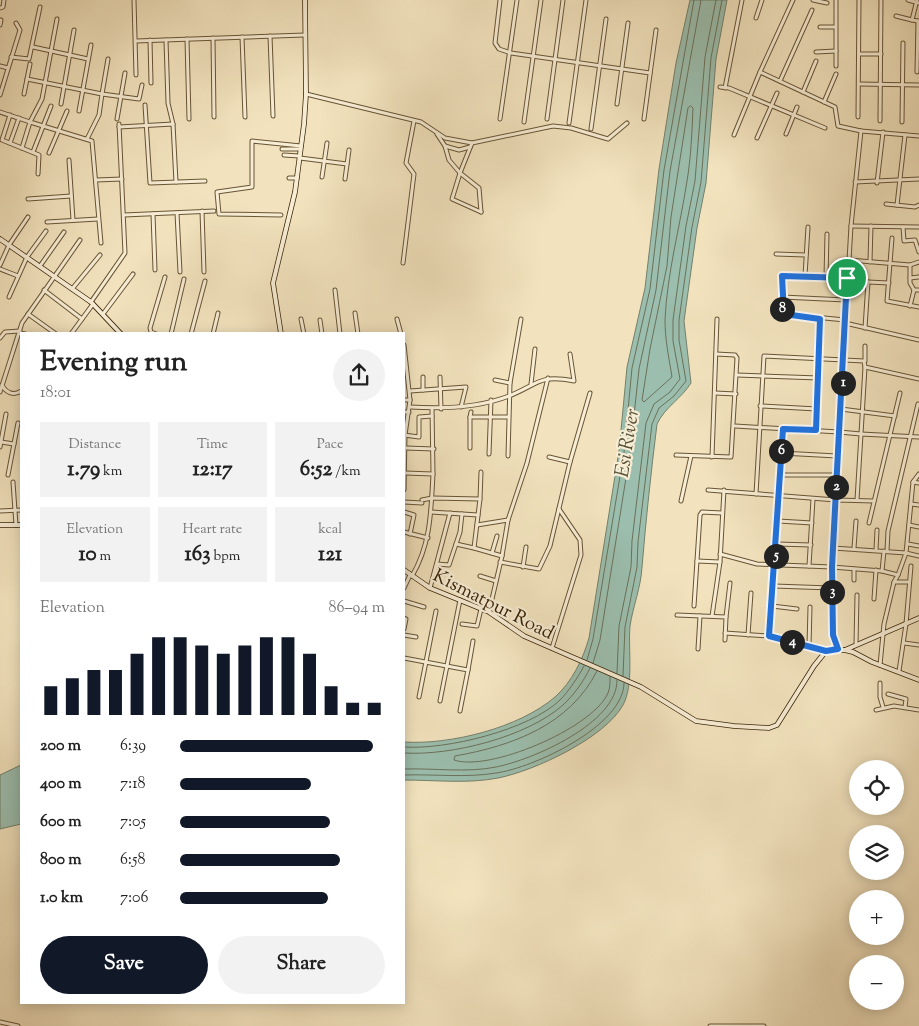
<!DOCTYPE html>
<html lang="en">
<head>
<meta charset="utf-8">
<style>
  body { margin:0; font-family:"Sorts Mill Goudy",serif; background:#f2f2f2; color:#222; height:100vh; display:flex; flex-direction:column; font-size:19px; white-space:nowrap }
  * { box-sizing:border-box; margin:0 }
  p { font-size:16px; color:#767676 }
  .icon { flex:none; width:28px; height:28px; fill:none; stroke:currentColor; stroke-width:2; stroke-linecap:round; stroke-linejoin:round }
  .map { position:relative; flex:1; overflow:hidden }
  .drawer { position:absolute; left:20px; top:332px; width:385px; height:672px; display:flex; flex-direction:column; background:#fff; border-radius:0px; box-shadow:0 2px 12px #0003 }
  .drawer>* { flex:none }
  .buttons { position:absolute; left:849px; top:760px; display:grid; gap:10px }
  .buttons a { display:grid; place-items:center; width:55px; height:55px; border-radius:50%; background:#fff; box-shadow:0 2px 12px #0003; font-size:25px }
  .pin { position:absolute; display:grid; place-items:center; width:42px; height:42px; color:#fff; margin:-21px; border:2px solid #fff; border-radius:50%; box-shadow:0 1px 5px #0007 }
  .km { position:absolute; width:25px; height:25px; margin:-12px; border-radius:50%; background:#222; color:#fff; font-size:14px; line-height:25px; text-align:center }
  .round { display:grid; place-items:center; flex:none; width:52px; height:52px; border-radius:26px; background:#f2f2f2 }
  .head { display:flex; align-items:center; justify-content:space-between; height:85px; padding:0 20px }
  h1 { font-size:28px; font-weight:700; line-height:38px }
  .figures { display:grid; grid-template-columns:repeat(3,1fr); gap:8px; height:85px; padding:5px 20px }
  .figures div { display:grid; align-content:center; border-radius:0px; background:#f2f2f2; text-align:center }
  .figures b { font-size:21px; font-weight:700 }
  .figures small { font-size:14px; font-weight:400 }
  .figures p { font-size:14px }
  .chart { height:140px; padding:10px 20px }
  .chart p { display:flex; justify-content:space-between }
  .chart svg { width:100%; height:90px; margin-top:5px; stroke:#111827; stroke-width:6 }
  .button { display:flex; gap:10px; margin-top:auto; padding:10px 20px }
  .button a { flex:1; height:58px; border-radius:30px; background:#111827; color:#fff; font-size:20px; font-weight:700; line-height:58px; text-align:center }
  .button a+a { background:#f2f2f2; color:#222 }
  ul { padding:0 20px; list-style:none; font-size:16px }
  li { display:grid; grid-template-columns:80px 60px 1fr; align-items:center; height:38px }
  li i { height:12px; border-radius:6px; background:#111827 }
  .map>svg:first-child { display:block }
  .water { fill:#9bbeae; stroke:#74806b }
  .lines { fill:none; stroke-linecap:round; stroke-linejoin:round }
  .shore { stroke:#6a715a; stroke-width:1 }
  .street-casing { stroke:#685434; stroke-width:5 }
  .secondary-casing { stroke:#3a2406; stroke-width:5.5 }
  .street { stroke:#f7edd5; stroke-width:3 }
  .secondary { stroke:#f7edd5; stroke-width:4 }
  .route-casing { stroke:#fff; stroke-width:10 }
  .route { stroke:#1a73e8; stroke-width:6 }
  .labels { text-anchor:middle; stroke-width:4.5; stroke-linejoin:round; paint-order:stroke }
  .street-label { font-size:19px; fill:#3a2406; stroke:#f7edd5 }
  .water-label { font-size:20px; font-style:italic; fill:#575238; stroke:#f7edd5 }
</style>
</head>
<body>
<div class="map">
<svg width="919" height="1026" viewBox="0 0 919 1026">
  <rect width="100%" height="100%" fill="#f2e3be"/>
  <filter id="stains"><feTurbulence type="fractalNoise" baseFrequency=".004" numOctaves="4"/><feColorMatrix values="0 0 0 0 .2 0 0 0 0 .09 0 0 0 0 .02 0 0 0 .5 -.17"/></filter>
  <radialGradient id="worn" r=".72"><stop offset=".6" stop-color="#630" stop-opacity="0"/><stop offset="1" stop-color="#630" stop-opacity=".3"/></radialGradient>
  <g class="water">
    <path d="M690,0H727L716,59L706,183L697,228L684,321L691,383C681,399 665,407 657,424C651,472 646,519 642,567C641,587 633,606 630,626C628,649 634,685 623,705C605,738 534,771 498,778C468,784 434,780 404,780V742C450,745 519,728 555,697C572,682 583,659 589,638L619,451L627,367L645,288L659,169L676,63Z"/>
    <polygon points="21,765 21,824 0,829 0,775"/>
  </g>
  <g class="lines">
    <g class="shore">
      <path d="M691,106L693,108C692,132 691,157 687,181C680,227 667,273 665,320C665,340 669,358 672,377L644,402L642,400L650,349L667,266L671,217L688,108Z"/>
      <polyline points="587,660 593,639 624,452 632,368 650,289 664,170 694,0"/>
      <polyline points="593,663 600,640 630,453 639,369 656,290 670,171 701,0"/>
      <path d="M597,671C570,725 512,746 455,756L454,760C489,772 590,729 607,695C610,690 610,683 610,677"/>
      <polyline points="617,673 619,626 631,567 632,541 646,423 654,404 670,392 680,379 673,341 673,320 686,226 695,181 705,57 716,0"/>
      <polyline points="623,676 625,627 637,567 638,542 652,424 659,408 674,396 686,381 679,340 679,320 692,227 701,182 711,58 722,0"/>
      <path d="M404,747C446,750 529,730 560,700C569,691 578,677 584,666"/>
      <path d="M404,753C451,756 527,737 563,705C573,696 584,681 590,668"/>
      <path d="M404,769C434,768 467,773 496,767C532,760 618,723 617,680"/>
      <path d="M404,775C434,774 466,778 496,773C533,768 624,726 624,683"/>
    </g>
    <g class="street-casing">
      <g id="street">
        <polyline points="134,0 136,75"/>
        <polyline points="500,0 495,43 499,49 511,53 650,73"/>
        <polyline points="813,0 827,3"/>
        <polyline points="836,0 836,66"/>
        <polyline points="908,0 919,3"/>
        <polyline points="917,0 912,20 918,21"/>
        <polyline points="0,8 3,7 4,0"/>
        <polyline points="896,16 912,20"/>
        <polyline points="756,18 762,0"/>
        <polyline points="57,19 42,99 30,122 92,141 101,243"/>
        <polyline points="0,25 1,20"/>
        <polyline points="820,27 835,27"/>
        <polyline points="270,36 273,116"/>
        <polyline points="242,37 245,117"/>
        <polyline points="213,38 214,117"/>
        <polyline points="187,39 189,119"/>
        <polyline points="150,40 151,83"/>
        <polyline points="166,40 168,103 173,124"/>
        <polyline points="136,41 305,35"/>
        <polyline points="33,47 88,59"/>
        <polyline points="816,52 836,51"/>
        <polyline points="859,54 881,54"/>
        <polyline points="11,57 29,59 40,7"/>
        <polyline points="108,59 102,94 139,99 142,85"/>
        <polyline points="0,66 8,68"/>
        <polyline points="760,72 793,0"/>
        <polyline points="917,72 918,21"/>
        <polyline points="27,79 102,94 99,115 87,139"/>
        <polyline points="780,81 812,10"/>
        <polyline points="859,84 919,85"/>
        <polyline points="720,87 729,88 825,128"/>
        <polyline points="725,88 742,0"/>
        <polyline points="803,92 816,61"/>
        <polyline points="24,94 30,64"/>
        <polyline points="306,94 421,122 445,138 472,143 460,173 479,188 481,212"/>
        <polyline points="0,95 20,30 16,23"/>
        <polyline points="824,102 836,74"/>
        <polyline points="61,104 74,30"/>
        <polyline points="617,104 628,23"/>
        <polyline points="145,105 150,183 205,181"/>
        <polyline points="79,111 91,45"/>
        <polyline points="0,112 30,122 22,148"/>
        <polyline points="10,115 2,140 39,155 38,174"/>
        <polyline points="858,117 859,0"/>
        <polyline points="117,119 125,73"/>
        <polyline points="500,119 517,0"/>
        <polyline points="547,119 563,0"/>
        <polyline points="644,119 656,30"/>
        <polyline points="880,121 881,0"/>
        <polyline points="524,122 541,0"/>
        <polyline points="902,122 903,43"/>
        <polyline points="569,123 586,0"/>
        <polyline points="119,127 173,124 176,182"/>
        <polyline points="591,129 606,19"/>
        <polyline points="437,134 445,146 449,160 460,173 452,199 481,212"/>
        <polyline points="786,134 797,107"/>
        <polyline points="734,135 760,72 835,107 838,126 861,131"/>
        <polyline points="757,138 777,93"/>
        <polyline points="10,143 19,118"/>
        <polyline points="472,143 553,126 571,128 608,139 627,123"/>
        <polyline points="445,146 459,150 470,147"/>
        <polyline points="282,149 300,149"/>
        <polyline points="33,152 51,106"/>
        <polyline points="49,153 67,111"/>
        <polyline points="284,155 299,156"/>
        <polyline points="300,158 347,164"/>
        <polyline points="69,160 73,220"/>
        <polyline points="322,177 327,143"/>
        <polyline points="289,178 297,178"/>
        <polyline points="345,179 349,150"/>
        <polyline points="96,180 122,179"/>
        <polyline points="855,182 919,179"/>
        <polyline points="877,183 883,132"/>
        <polyline points="28,199 71,196"/>
        <polyline points="886,204 915,207 919,205"/>
        <polyline points="897,205 905,135"/>
        <polyline points="202,211 204,272"/>
        <polyline points="177,213 180,272"/>
        <polyline points="153,214 155,270"/>
        <polyline points="124,215 214,211"/>
        <polyline points="281,215 219,214 217,192 252,187 252,141 301,146"/>
        <polyline points="47,222 98,219"/>
        <polyline points="851,226 919,227"/>
        <polyline points="903,227 904,241 915,240 919,252"/>
        <polyline points="892,238 887,301 919,307"/>
        <polyline points="776,254 806,255"/>
        <polyline points="849,260 910,265 919,262"/>
        <polyline points="870,262 871,226"/>
        <polyline points="403,263 414,174 406,163 414,121"/>
        <polyline points="0,265 9,245 28,217"/>
        <polyline points="910,265 910,283 914,290 919,290"/>
        <polyline points="40,266 64,232"/>
        <polyline points="0,269 18,276"/>
        <polyline points="805,276 808,227"/>
        <polyline points="826,278 827,234"/>
        <polyline points="910,278 919,277"/>
        <polyline points="847,281 889,283"/>
        <polyline points="72,289 100,255"/>
        <polyline points="44,290 82,319"/>
        <polyline points="335,290 340,334"/>
        <polyline points="9,297 27,257 46,231"/>
        <polyline points="782,297 846,300"/>
        <polyline points="91,302 125,253 119,124"/>
        <polyline points="910,306 914,290"/>
        <polyline points="355,313 358,334"/>
        <polyline points="28,314 56,334"/>
        <polyline points="103,314 133,274"/>
        <polyline points="301,319 304,334"/>
        <polyline points="397,319 401,334"/>
        <polyline points="320,320 322,334"/>
        <polyline points="845,320 784,314 782,276 847,278"/>
        <polyline points="845,323 919,340"/>
        <polyline points="865,328 868,282"/>
        <polyline points="20,333 25,334"/>
        <polyline points="71,334 93,304"/>
        <polyline points="156,334 151,332 150,328 165,277"/>
        <polyline points="171,334 184,279"/>
        <polyline points="191,334 205,281"/>
        <polyline points="213,334 218,313"/>
        <polyline points="0,338 5,332 20,331"/>
        <polyline points="404,345 410,400 405,435 404,490"/>
        <polyline points="865,361 865,346"/>
        <polyline points="737,375 819,378"/>
        <polyline points="440,377 441,409"/>
        <polyline points="495,380 510,383"/>
        <polyline points="531,384 535,349"/>
        <path d="M2,385C6,393 14,396 21,391"/>
        <polyline points="423,390 423,377"/>
        <polyline points="410,391 466,387 461,407"/>
        <polyline points="0,392 22,323 80,240"/>
        <polyline points="715,393 736,394"/>
        <polyline points="404,400 410,400"/>
        <polyline points="760,406 817,409"/>
        <path d="M410,407C442,409 478,408 509,396C539,384 539,374 574,381L570,354"/>
        <polyline points="432,408 433,474"/>
        <polyline points="841,409 895,416"/>
        <polyline points="404,412 409,412"/>
        <polyline points="470,417 471,412"/>
        <polyline points="735,426 839,432 851,226 861,131 919,136"/>
        <polyline points="816,430 820,319"/>
        <polyline points="404,435 419,437 419,417 432,416"/>
        <polyline points="1,442 14,444"/>
        <polyline points="0,447 6,414"/>
        <polyline points="406,448 434,449"/>
        <polyline points="470,448 470,417 508,417"/>
        <polyline points="781,453 837,456"/>
        <polyline points="489,454 491,400"/>
        <polyline points="676,455 731,457 737,358 735,355 716,354"/>
        <polyline points="508,456 510,383 521,319"/>
        <polyline points="712,457 717,319"/>
        <polyline points="570,462 590,393"/>
        <polyline points="481,472 480,499 474,548 502,556 489,612"/>
        <path d="M405,473L433,474C431,510 431,544 412,576"/>
        <polyline points="919,474 913,482 906,553 919,556"/>
        <polyline points="8,475 18,423"/>
        <polyline points="780,475 836,475"/>
        <polyline points="13,482 16,525"/>
        <polyline points="913,482 919,483"/>
        <polyline points="708,490 836,500 839,432 861,434 865,367"/>
        <polyline points="756,494 764,356 864,361 865,367 919,379"/>
        <polyline points="422,500 432,498 480,499"/>
        <polyline points="857,500 861,434 919,437"/>
        <polyline points="681,501 691,456"/>
        <polyline points="404,502 422,503"/>
        <polyline points="911,504 919,505"/>
        <polyline points="0,511 21,510"/>
        <polyline points="404,512 414,515 410,534"/>
        <polyline points="431,512 478,515"/>
        <polyline points="778,521 812,523"/>
        <polyline points="869,523 900,393"/>
        <polyline points="477,525 508,520"/>
        <polyline points="909,525 919,527"/>
        <polyline points="404,532 428,538"/>
        <polyline points="456,544 474,548"/>
        <polyline points="777,544 811,545"/>
        <polyline points="908,544 919,546"/>
        <polygon points="833,548 906,553 898,575 882,571 832,567"/>
        <polyline points="833,548 836,500 874,501"/>
        <polyline points="854,548 856,521"/>
        <polyline points="876,550 877,530"/>
        <polyline points="887,551 888,531 918,404"/>
        <polyline points="492,553 497,536"/>
        <polyline points="720,554 757,564 832,567 833,635 838,649"/>
        <polyline points="502,556 508,520 527,463 548,378"/>
        <polyline points="697,561 720,562"/>
        <polyline points="500,562 539,569 550,546 570,462 549,457"/>
        <polyline points="437,564 449,565 460,532 462,514"/>
        <polyline points="809,566 813,499"/>
        <polyline points="523,567 526,547"/>
        <polyline points="854,569 854,580"/>
        <polyline points="882,571 884,551"/>
        <polyline points="898,575 894,582 909,582"/>
        <polyline points="480,576 496,581"/>
        <polyline points="774,586 831,588"/>
        <polyline points="404,588 410,575"/>
        <polyline points="430,588 450,513"/>
        <polyline points="874,599 876,570"/>
        <polyline points="404,601 424,607"/>
        <polyline points="694,606 700,515 702,512 722,513"/>
        <polyline points="772,606 797,609"/>
        <polyline points="677,615 726,617 730,583"/>
        <polyline points="712,616 720,562 724,490"/>
        <polyline points="404,618 406,619 404,629"/>
        <polyline points="462,624 477,626 481,609"/>
        <polyline points="725,633 769,636 826,651"/>
        <polyline points="404,635 416,637"/>
        <polyline points="748,635 751,593"/>
        <polyline points="769,636 783,429"/>
        <polyline points="725,640 726,617"/>
        <polyline points="904,643 919,645"/>
        <polyline points="856,644 857,595"/>
        <polyline points="809,646 810,607"/>
        <polyline points="552,648 581,555 580,540 559,509"/>
        <polyline points="698,649 700,616"/>
        <polyline points="404,658 468,670 460,711"/>
        <polyline points="880,665 884,624 894,582"/>
        <polyline points="468,670 473,641"/>
        <polyline points="899,671 906,624 911,566"/>
        <polyline points="880,683 880,697 883,707"/>
        <polyline points="888,694 906,699 905,707"/>
        <polyline points="419,697 436,611"/>
        <polyline points="440,701 460,600"/>
        <polyline points="876,710 894,706 919,710"/>
        <polyline points="0,1022 18,1026"/>
        <polyline points="710,1026 764,1026"/>
      </g>
    </g>
    <g class="secondary-casing">
      <g id="secondary">
        <polyline points="0,239 91,302 121,334"/>
        <polyline points="281,334 273,283 295,192 304,124 306,94 305,0"/>
        <polyline points="0,525 21,525"/>
        <polyline points="404,570 430,588 489,612 524,636 641,687 696,721 734,726 769,728 777,725 814,666 826,651 845,650 853,652 872,662 919,680"/>
        <polyline points="845,650 919,618"/>
      </g>
    </g>
    <use href="#street" class="street"/>
    <use href="#secondary" class="secondary"/>
  </g>
  <g class="lines">
    <g class="route-casing">
      <polygon id="route" points="782,276 847,278 832,567 833,635 838,649 826,651 769,636 783,429 816,430 820,319 784,314"/>
    </g>
    <use href="#route" class="route"/>
  </g>
  <g class="labels">
    <g class="street-label">
      <text transform="translate(494 603) rotate(27)" y="7">Kismatpur Road</text>
    </g>
    <g class="water-label">
      <text transform="translate(626 443) rotate(-81)" y="7">Esi River</text>
    </g>
  </g>
  <rect width="100%" height="100%" filter="url(#stains)"/>
  <rect width="100%" height="100%" fill="url(#worn)"/>
</svg>
<div class="buttons">
<a><svg class="icon" aria-label="locate" viewBox="0 0 24 24"><circle cx="12" cy="12" r="6"/><path d="M12 2v4M12 18v4M2 12h4M18 12h4"/></svg></a>
<a><svg class="icon" aria-label="layers" viewBox="0 0 24 24"><path d="M12 4l9 5-9 5-9-5zM3 14l9 5 9-5"/></svg></a>
<a>+</a>
<a>−</a>
</div>
<div class="pin" style="left:847px;top:278px;background:#1e9e55"><svg class="icon" aria-label="arrive" viewBox="0 0 24 24"><path d="M6 21V4h12l-3 4 3 4H6"/></svg></div>
<b class="km" style="left:843px;top:383px">1</b>
<b class="km" style="left:836px;top:487px">2</b>
<b class="km" style="left:832px;top:592px">3</b>
<b class="km" style="left:792px;top:642px">4</b>
<b class="km" style="left:776px;top:556px">5</b>
<b class="km" style="left:781px;top:451px">6</b>
<b class="km" style="left:782px;top:309px">8</b>
<section class="drawer">
<div class="head"><div><h1>Evening run</h1><p>18:01</p></div><a class="round"><svg class="icon" aria-label="share" viewBox="0 0 24 24"><path d="M12 15V3M7 8l5-5 5 5M5 13v7h14v-7"/></svg></a></div>
<div class="figures">
<div><p>Distance</p><b>1.79<small> km</small></b></div>
<div><p>Time</p><b>12:17</b></div>
<div><p>Pace</p><b>6:52<small> /km</small></b></div>
</div>
<div class="figures">
<div><p>Elevation</p><b>10<small> m</small></b></div>
<div><p>Heart rate</p><b>163<small> bpm</small></b></div>
<div><p>kcal</p><b>121</b></div>
</div>
<div class="chart"><p><span>Elevation</span>86–94 m</p>
<svg viewBox="0 0 160 44" preserveAspectRatio="none"><path d="M5 44V30M15 44V26M25 44V22M35 44V22M45 44V14M55 44V6M65 44V6M75 44V10M85 44V14M95 44V10M105 44V6M115 44V6M125 44V14M135 44V30M145 44V38M155 44V38"/></svg>
</div>
<ul>
<li><b>200 m</b>6:39<i style="width:94%"></i></li>
<li><b>400 m</b>7:18<i style="width:64%"></i></li>
<li><b>600 m</b>7:05<i style="width:73%"></i></li>
<li><b>800 m</b>6:58<i style="width:78%"></i></li>
<li><b>1.0 km</b>7:06<i style="width:72%"></i></li>
</ul>
<div class="button"><a>Save</a><a>Share</a></div>
</section>
</div>
</body>
</html>
